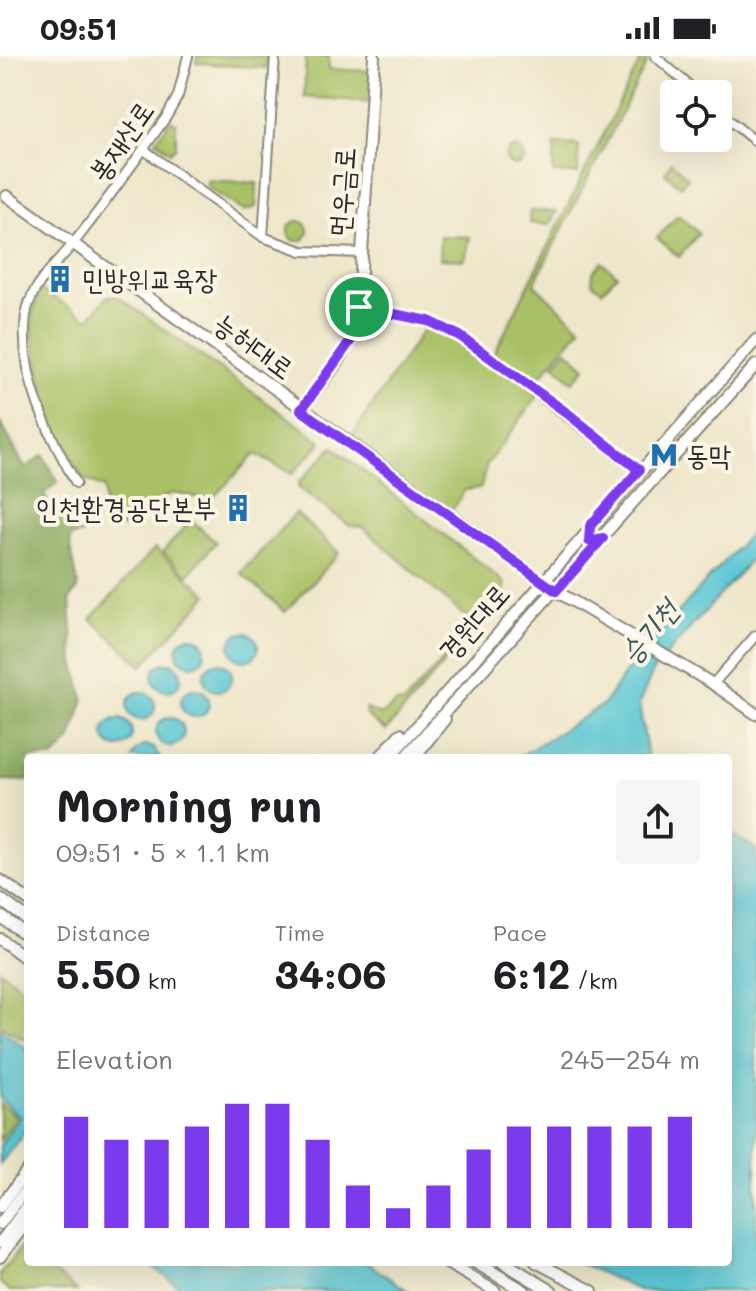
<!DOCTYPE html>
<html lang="en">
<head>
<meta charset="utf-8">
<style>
  body { margin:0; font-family:Mali,"Poor Story",sans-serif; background:#f6f6f6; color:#202124; height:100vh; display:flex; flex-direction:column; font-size:30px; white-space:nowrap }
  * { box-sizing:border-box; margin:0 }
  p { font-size:26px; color:#757577 }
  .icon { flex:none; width:44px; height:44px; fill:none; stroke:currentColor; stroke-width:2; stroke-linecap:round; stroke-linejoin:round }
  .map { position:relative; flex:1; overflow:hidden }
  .side { position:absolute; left:24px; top:698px; width:708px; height:512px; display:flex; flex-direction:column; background:#fff; border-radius:8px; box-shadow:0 8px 32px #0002 }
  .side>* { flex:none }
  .controls { position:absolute; left:660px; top:24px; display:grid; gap:16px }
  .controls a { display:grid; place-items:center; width:72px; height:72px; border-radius:8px; background:#fff; box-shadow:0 8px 32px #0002; font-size:40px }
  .pin { position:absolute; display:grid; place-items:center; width:68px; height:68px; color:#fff; margin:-34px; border:4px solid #fff; border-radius:50%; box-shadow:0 2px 8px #0007 }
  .round { display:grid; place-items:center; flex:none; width:84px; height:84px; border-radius:8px; background:#f6f6f6 }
  .overview { display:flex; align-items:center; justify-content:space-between; height:136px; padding:0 32px }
  h1 { font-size:44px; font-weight:800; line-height:60px }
  .figures { display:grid; grid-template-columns:repeat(3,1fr); gap:12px; height:136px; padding:8px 32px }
  .figures div { display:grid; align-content:center }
  .figures b { font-size:40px; font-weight:800 }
  .figures small { font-size:22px; font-weight:400 }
  .figures p { font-size:22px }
  .chart { height:224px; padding:16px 32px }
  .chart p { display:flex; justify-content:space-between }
  .chart svg { width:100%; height:144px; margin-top:8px; stroke:#7c3aed; stroke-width:6 }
  .status { display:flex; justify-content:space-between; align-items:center; height:56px; padding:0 40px; background:#fff; direction:ltr }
  .status svg { height:22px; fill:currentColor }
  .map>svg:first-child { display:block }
  .green { fill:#a9c166; stroke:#6a7648; stroke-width:2 }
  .forest { fill:#86a75b; stroke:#586943; stroke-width:2 }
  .water { fill:#5bc7d4; stroke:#437980; stroke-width:2 }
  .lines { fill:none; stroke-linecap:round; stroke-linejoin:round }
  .minor-casing { stroke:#8c897b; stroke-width:12 }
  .major-casing { stroke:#8c897b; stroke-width:14 }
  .highway-casing { stroke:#8c897b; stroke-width:15 }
  .minor { stroke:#fff; stroke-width:8 }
  .major { stroke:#fff; stroke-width:10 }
  .highway { stroke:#fff; stroke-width:11 }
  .route-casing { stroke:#fff; stroke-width:16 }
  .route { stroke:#7c3aed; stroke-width:10 }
  .labels { text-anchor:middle; stroke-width:8; stroke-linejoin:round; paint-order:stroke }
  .street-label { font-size:28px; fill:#2b2b2b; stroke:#fcf5e5 }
  .poi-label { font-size:28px; fill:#2b2b2b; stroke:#fcf5e5; text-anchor:start }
  .water-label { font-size:30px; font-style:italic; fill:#395a5e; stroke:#fcf5e5 }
</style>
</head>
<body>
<div class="status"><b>09:51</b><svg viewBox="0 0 49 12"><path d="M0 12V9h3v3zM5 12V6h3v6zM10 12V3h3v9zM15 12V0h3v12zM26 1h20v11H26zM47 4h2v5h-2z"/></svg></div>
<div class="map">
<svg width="756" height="1235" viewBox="0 0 756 1235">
  <rect width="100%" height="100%" fill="#fcf5e5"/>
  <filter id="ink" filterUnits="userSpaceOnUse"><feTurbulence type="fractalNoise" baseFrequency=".0125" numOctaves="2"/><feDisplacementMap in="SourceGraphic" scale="16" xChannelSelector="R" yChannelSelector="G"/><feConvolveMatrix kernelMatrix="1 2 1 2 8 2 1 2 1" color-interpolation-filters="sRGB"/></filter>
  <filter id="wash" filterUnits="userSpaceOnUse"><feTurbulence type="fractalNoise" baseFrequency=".006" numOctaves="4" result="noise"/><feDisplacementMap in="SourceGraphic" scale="32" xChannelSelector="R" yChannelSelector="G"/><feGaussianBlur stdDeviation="1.8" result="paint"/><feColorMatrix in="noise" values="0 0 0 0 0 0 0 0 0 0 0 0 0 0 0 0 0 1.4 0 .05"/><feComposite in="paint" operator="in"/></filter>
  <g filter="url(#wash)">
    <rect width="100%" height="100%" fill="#eee7cb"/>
    <g class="green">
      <polygon points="197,0 267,0 266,12 196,7"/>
      <polygon points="306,0 329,0 329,13 373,15 372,46 304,41"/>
      <polygon points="642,1 647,7 534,228 581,272 532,330 540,337 486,410 481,432 465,434 449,459 347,387 429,265 492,302"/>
      <polygon points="171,64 176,67 176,91 170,96 156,84"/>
      <polygon points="555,88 579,89 578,118 553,117"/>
      <circle cx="515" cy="101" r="9"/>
      <polygon points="671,106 688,122 680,130 665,117"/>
      <polygon points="207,124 257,127 256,151 244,155 207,131"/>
      <polygon points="530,155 557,155 549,169 529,167"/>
      <polygon points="678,159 699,177 679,201 657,182"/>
      <circle cx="298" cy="175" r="10"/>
      <polygon points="440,180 470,181 465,204 439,203"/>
      <polygon points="602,206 617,219 602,235 592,227 593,216"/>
      <polygon points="43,235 88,263 108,240 117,240 321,385 320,388 292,418 255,398 211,444 172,437 149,451 139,450 123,472 104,461 104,432 82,422 48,356 33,283 32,259 39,236"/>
      <polygon points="567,294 586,311 573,326 554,308"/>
      <polygon points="333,391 504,526 505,536 386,675 365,658 366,653 380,659 397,647 403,648 450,596 450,583 467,562 362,471 350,470 298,431 299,426"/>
      <polygon points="296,457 339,497 285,556 241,517"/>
      <polygon points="191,464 216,486 188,519 163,496"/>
      <polygon points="155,492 208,539 142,610 91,563"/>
      <polygon points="0,914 28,935 28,985 0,970"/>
      <polygon points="0,1048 17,1061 0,1084"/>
      <polygon points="21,1191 28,1197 28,1206 40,1206 77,1235 10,1235 0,1227 0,1217"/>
    </g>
    <path class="forest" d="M0,365L25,412L43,399L58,426L44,437L52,456L81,465L83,478L70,481C69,499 78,514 78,533L70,542L74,606L84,643L70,685L53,702H28V725L0,724Z"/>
    <g class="water">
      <polygon points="756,471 756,498 654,613 639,648 648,702 517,702 603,649 636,602"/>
      <circle cx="244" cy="591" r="14"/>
      <circle cx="191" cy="595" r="14"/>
      <circle cx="167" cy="621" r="14"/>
      <circle cx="218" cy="621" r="14"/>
      <circle cx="195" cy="647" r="14"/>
      <circle cx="141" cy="650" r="14"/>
      <circle cx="170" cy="676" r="14"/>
      <circle cx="118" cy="677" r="14"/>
      <polygon points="145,689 154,692 160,702 132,702 136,694"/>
      <polygon points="728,776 756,793 756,1235 640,1235 578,1206 728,1206"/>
      <polygon points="0,973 28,993 28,1071 0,1108 0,1089 20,1061 0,1043"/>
      <polygon points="146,1206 366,1206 408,1235 185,1235"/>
    </g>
  </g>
  <g filter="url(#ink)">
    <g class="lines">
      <g class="minor-casing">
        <g id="minor">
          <polyline points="655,0 699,38"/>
          <polyline points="718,55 756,86"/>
          <polyline points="143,93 263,181 302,195 362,197"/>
          <polyline points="263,181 275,0"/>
          <polyline points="359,251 429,265 460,280 639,414"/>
          <path d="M76,427C48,377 18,319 26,259C31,227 58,208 76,184C108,144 137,102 167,60L178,40L188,0"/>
          <polyline points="713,628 756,579"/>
        </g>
      </g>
      <g class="major-casing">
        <g id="major">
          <polyline points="7,140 556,535 713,628 756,658"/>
          <polyline points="301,354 340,303 358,264 374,0"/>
          <polyline points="379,702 400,678"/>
          <polyline points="389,702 756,284"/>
          <polyline points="404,702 756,309"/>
          <polyline points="414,702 445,663"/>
          <polyline points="0,824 28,844"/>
          <polyline points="0,883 28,904"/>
          <polyline points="0,1151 28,1114"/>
          <polyline points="0,1168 28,1131"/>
          <polyline points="0,1187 28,1149"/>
          <polyline points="0,1201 28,1165"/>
          <polyline points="445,1206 495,1235"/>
          <polyline points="536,1206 592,1235"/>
        </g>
      </g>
      <g class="highway-casing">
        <g id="highway">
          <polyline points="0,843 28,864"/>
          <polyline points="0,860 28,880"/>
          <polyline points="475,1206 524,1235"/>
          <polyline points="503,1206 551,1235"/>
        </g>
      </g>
      <use href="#minor" class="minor"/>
      <use href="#major" class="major"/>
      <use href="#highway" class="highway"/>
    </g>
  </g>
  <g class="lines" filter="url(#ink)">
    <g class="route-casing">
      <polygon id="route" points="359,251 429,265 460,280 567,357 639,414 590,470 589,485 603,482 556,535 301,354 351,284"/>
    </g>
    <use href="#route" class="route"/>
  </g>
  <defs>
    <g id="building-bare" transform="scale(2.16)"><path d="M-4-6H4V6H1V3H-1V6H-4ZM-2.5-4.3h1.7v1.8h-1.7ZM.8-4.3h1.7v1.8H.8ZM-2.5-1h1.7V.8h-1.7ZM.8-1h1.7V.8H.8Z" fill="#1f6fb2" stroke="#fcf5e5" stroke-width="2.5" paint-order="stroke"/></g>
    <g id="metro-bare" transform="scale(2.16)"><path d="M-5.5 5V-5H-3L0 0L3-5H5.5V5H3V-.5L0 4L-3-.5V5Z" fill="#1f6fb2" stroke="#fcf5e5" stroke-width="2.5" paint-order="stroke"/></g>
  </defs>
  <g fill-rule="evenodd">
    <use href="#building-bare" x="60" y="223"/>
    <use href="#metro-bare" x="664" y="399"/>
    <use href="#building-bare" x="238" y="452"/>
  </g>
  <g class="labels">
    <g class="street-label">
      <text transform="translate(121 85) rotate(-55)" y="10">봉재산로</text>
      <text transform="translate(342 136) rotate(-86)" y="10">먼우금로</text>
      <text transform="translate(254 290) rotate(36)" y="10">능허대로</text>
      <text transform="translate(474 566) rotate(-49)" y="10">경원대로</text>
    </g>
    <g class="poi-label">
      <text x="82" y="233">민방위교육장</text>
      <text x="686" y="409">동막</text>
      <text x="216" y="462" text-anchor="end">인천환경공단본부</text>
    </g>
    <g class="water-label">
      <text transform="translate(649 576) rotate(-50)" y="10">승기천</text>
    </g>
  </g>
</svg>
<div class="controls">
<a><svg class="icon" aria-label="locate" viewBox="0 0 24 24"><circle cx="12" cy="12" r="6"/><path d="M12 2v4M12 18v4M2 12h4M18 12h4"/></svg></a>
</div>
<div class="pin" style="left:359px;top:251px;background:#1e9e55"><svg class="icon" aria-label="arrive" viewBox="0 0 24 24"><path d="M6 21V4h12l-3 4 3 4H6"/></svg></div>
<section class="side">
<div class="overview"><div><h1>Morning run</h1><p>09:51 · 5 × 1.1 km</p></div><a class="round"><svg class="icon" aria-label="share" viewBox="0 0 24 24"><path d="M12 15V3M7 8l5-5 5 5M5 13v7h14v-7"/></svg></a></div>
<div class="figures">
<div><p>Distance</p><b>5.50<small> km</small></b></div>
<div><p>Time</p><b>34:06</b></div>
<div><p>Pace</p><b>6:12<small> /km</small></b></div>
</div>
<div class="chart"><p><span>Elevation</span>245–254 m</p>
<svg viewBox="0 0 160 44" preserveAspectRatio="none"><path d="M5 44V10M15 44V17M25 44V17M35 44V13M45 44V6M55 44V6M65 44V17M75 44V31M85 44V38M95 44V31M105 44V20M115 44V13M125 44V13M135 44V13M145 44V13M155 44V10"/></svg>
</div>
</section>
</div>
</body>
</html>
